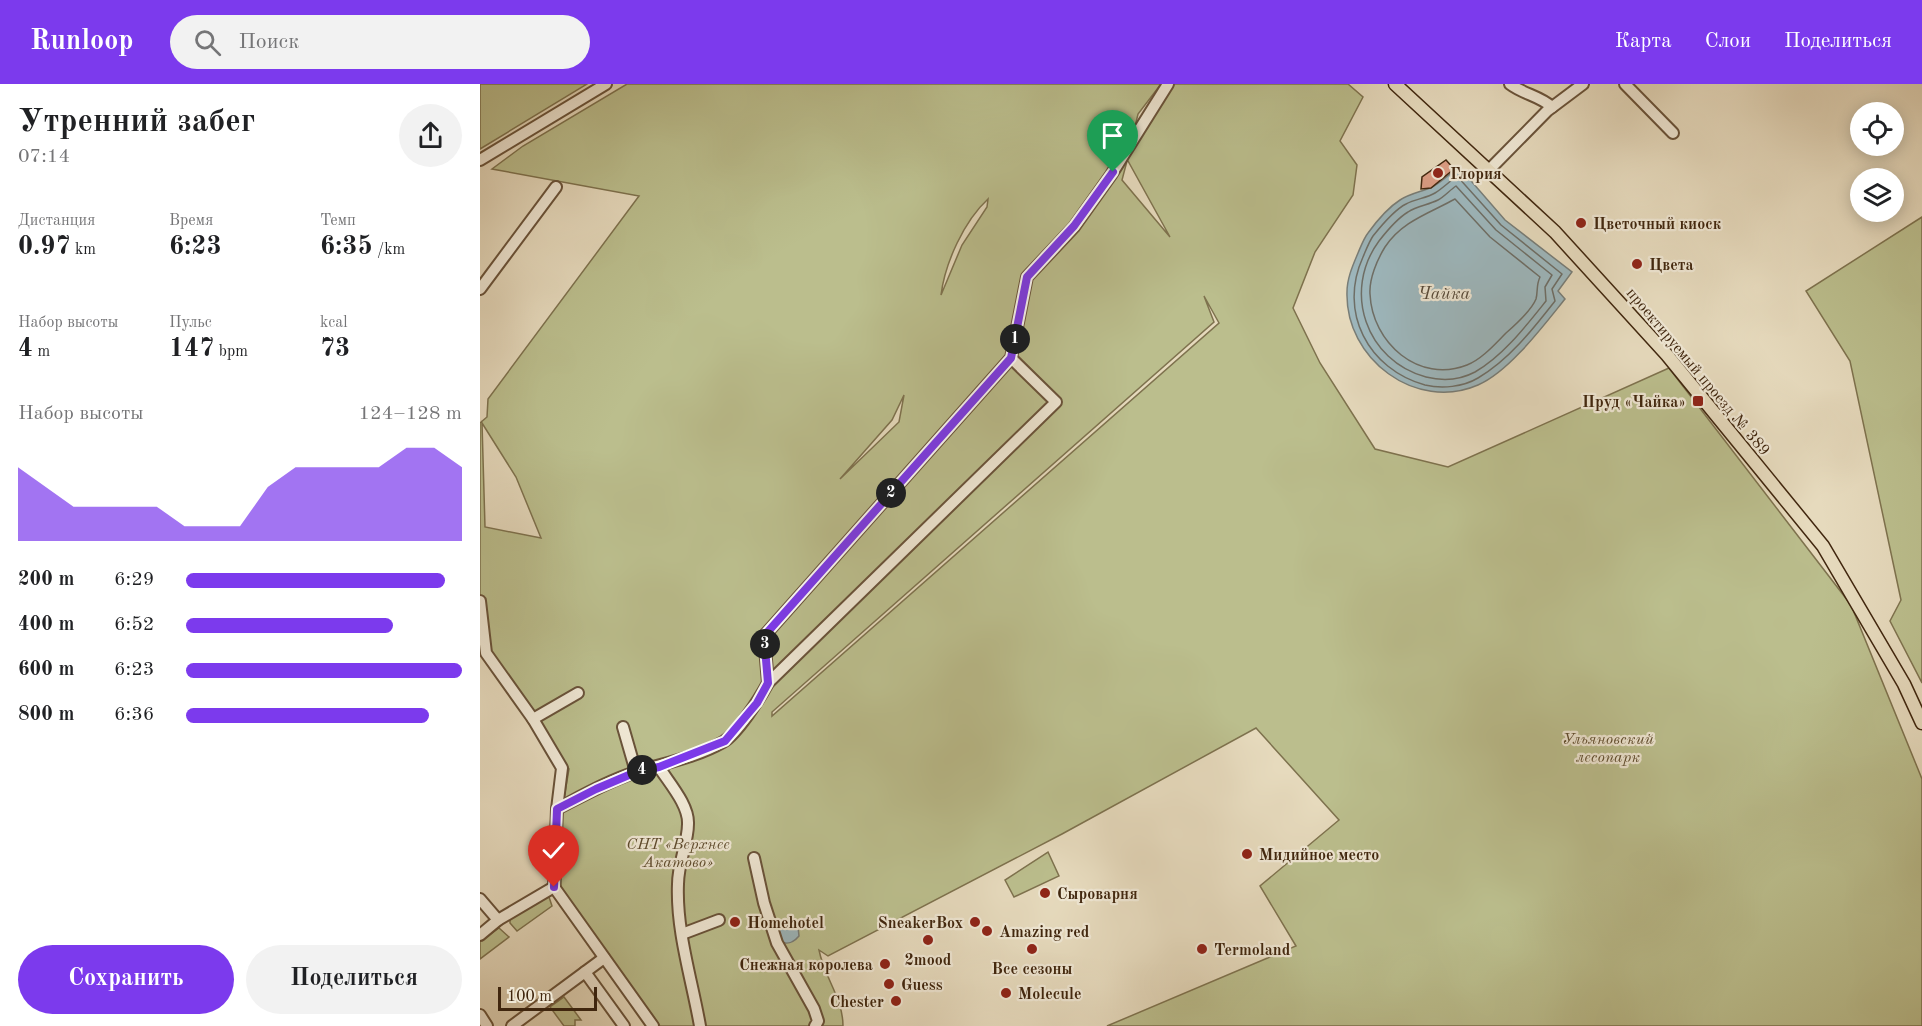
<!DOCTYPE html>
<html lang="ru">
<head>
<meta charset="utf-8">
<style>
  body { margin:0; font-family:"Old Standard TT",serif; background:#f2f2f2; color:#202124; height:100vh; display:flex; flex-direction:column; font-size:22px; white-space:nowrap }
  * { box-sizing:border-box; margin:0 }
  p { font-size:20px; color:#757577 }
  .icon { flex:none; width:33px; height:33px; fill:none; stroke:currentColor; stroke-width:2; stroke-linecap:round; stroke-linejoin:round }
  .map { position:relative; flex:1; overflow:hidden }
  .side { display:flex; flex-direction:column; background:#fff; width:480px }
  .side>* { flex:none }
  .controls { position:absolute; left:1370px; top:18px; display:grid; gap:12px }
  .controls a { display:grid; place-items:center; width:54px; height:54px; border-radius:50%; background:#fff; box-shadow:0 3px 15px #0003; font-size:30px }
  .scale { position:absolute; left:18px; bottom:15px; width:99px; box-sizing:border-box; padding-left:6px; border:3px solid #40260e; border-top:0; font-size:16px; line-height:21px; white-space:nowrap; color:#40260e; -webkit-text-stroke:4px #efe7d4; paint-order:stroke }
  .pin { position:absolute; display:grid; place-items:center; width:51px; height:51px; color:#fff; margin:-62px -26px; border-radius:50% 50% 50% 0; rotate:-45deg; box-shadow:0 0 6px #0007 }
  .pin .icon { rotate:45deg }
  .km { position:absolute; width:30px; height:30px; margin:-15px; border-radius:50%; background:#222; color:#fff; font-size:16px; line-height:30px; text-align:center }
  .round { display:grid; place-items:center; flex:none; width:63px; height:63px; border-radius:32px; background:#f2f2f2 }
  .overview { display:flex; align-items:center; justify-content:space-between; height:102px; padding:0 18px }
  h1 { font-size:33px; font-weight:700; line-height:45px }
  .metrics { display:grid; grid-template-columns:repeat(3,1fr); gap:9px; height:102px; padding:6px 18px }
  .metrics div { display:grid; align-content:center }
  .metrics b { font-size:26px; font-weight:700 }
  .metrics small { font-size:16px; font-weight:400 }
  .metrics p { font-size:16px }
  .chart { height:168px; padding:12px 18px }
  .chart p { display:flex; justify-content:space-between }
  .chart svg { width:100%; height:108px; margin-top:6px; fill:#7c3aed; opacity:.7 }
  .cta { display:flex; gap:12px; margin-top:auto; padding:12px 18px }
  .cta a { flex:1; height:69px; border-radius:36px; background:#7c3aed; color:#fff; font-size:24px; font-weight:700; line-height:69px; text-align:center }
  .cta a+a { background:#f2f2f2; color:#202124 }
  ul { padding:0 18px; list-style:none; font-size:20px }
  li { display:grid; grid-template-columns:96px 72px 1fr; align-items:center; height:45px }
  li i { height:15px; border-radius:8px; background:#7c3aed }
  header { display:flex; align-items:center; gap:36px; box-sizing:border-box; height:84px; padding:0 30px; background:#7c3aed; color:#fff }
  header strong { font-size:28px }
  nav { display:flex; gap:33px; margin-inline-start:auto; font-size:21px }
  .search { width:420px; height:54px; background:#f2f2f2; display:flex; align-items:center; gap:15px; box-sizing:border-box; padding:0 21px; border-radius:33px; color:#757577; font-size:22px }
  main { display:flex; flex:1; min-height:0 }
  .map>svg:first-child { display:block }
  .green { fill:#bbbe8d; stroke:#7e724e; stroke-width:1.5; fill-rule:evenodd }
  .water { fill:#9db7bd; stroke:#787d77; stroke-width:1.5 }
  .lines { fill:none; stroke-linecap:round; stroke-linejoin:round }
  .shore { stroke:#6e6e66; stroke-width:1.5 }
  .building { fill:#dc9d84; stroke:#40260e; stroke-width:1.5 }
  .minor-casing { stroke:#6a533a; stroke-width:14 }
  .major-casing { stroke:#40260e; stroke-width:15 }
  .minor { stroke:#efe7d4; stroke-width:10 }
  .major { stroke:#e6dabd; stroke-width:12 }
  .route-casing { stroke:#fff; stroke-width:12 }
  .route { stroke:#7c3aed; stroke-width:8 }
  .poi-dot { fill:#8f2418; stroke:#efe7d4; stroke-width:2 }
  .labels { text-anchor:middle; stroke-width:4.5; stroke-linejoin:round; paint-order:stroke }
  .poi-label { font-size:16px; font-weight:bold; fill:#40260e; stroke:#efe7d4; text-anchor:start }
  .street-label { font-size:16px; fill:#40260e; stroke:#efe7d4 }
  .park-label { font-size:16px; font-style:italic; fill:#5f4c2e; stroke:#efe7d4 }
  .water-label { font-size:18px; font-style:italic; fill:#574a3a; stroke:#efe7d4 }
</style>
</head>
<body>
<header>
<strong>Runloop</strong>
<div class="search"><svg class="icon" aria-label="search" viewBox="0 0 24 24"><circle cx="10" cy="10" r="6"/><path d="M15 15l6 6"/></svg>Поиск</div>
<nav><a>Карта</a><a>Слои</a><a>Поделиться</a></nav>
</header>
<main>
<section class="side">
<div class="overview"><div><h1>Утренний забег</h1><p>07:14</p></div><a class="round"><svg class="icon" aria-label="share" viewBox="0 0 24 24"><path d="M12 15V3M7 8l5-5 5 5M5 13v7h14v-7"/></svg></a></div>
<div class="metrics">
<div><p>Дистанция</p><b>0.97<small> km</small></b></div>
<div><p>Время</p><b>6:23</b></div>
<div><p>Темп</p><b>6:35<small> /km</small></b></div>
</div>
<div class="metrics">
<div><p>Набор высоты</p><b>4<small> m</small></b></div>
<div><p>Пульс</p><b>147<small> bpm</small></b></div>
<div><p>kcal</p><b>73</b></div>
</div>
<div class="chart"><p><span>Набор высоты</span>124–128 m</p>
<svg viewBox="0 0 160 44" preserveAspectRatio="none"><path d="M0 44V14L10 22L20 30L30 30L40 30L50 30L60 38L70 38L80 38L90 22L100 14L110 14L120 14L130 14L140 6L150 6L160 14V44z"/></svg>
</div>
<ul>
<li><b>200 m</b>6:29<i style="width:94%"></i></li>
<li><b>400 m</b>6:52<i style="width:75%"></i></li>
<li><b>600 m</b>6:23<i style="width:100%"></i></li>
<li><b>800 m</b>6:36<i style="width:88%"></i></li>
</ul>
<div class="cta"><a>Сохранить</a><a>Поделиться</a></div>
</section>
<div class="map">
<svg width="1442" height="942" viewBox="0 0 1442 942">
  <rect width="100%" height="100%" fill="#e6dabd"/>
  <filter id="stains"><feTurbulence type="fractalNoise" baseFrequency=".00333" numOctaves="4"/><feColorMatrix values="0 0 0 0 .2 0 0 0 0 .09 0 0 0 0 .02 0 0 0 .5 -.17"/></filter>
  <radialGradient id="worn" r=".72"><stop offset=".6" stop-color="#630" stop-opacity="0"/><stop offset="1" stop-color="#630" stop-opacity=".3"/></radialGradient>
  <g class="green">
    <polygon points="0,0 107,0 0,65"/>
    <path d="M147,0H681L658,30L649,67L689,0H868L883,13L860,57L877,81L873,111L835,168L813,224L840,279L895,365L968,383L1189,284L1371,521L1442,695V942H627L816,862L780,802L859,736L776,644L582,750L348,872L339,866C344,893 363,914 363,942H180L81,805V732L89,685L10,569L0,526V339L7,333L8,315L159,112L12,85L43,62ZM647,77H648L690,153L642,96ZM508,115L507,123L482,161L461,211C465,179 484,137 508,115ZM724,212L739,239L292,632V628L734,238ZM424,311L419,338L360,395L412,336ZM2,339L36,393L61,454L5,443Z"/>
    <polygon points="1442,133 1442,599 1410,537 1421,516 1370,277 1326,207"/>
    <polygon points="568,768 579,792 534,813 525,796"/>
    <polygon points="69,813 72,822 37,847 30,839 30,834 58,815"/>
    <polygon points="19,844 29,853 0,875 0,857"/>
    <polygon points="84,913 101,936 95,936 95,942 84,942 70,923"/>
  </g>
  <g class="water">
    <path d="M979,83L1025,136L1092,188L1078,207L1085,215C1064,241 1029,288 998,301C936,328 865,275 867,208C867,194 873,181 878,169C881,162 884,154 888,149C896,138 909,123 920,116C929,110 940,108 950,104C960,100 970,89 979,83Z"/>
    <path d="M310,839L318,843L319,852C314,858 309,861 301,858L296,846L302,841Z"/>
  </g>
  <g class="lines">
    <g class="shore">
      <path d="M977,92L1021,141L1082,190L1072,205L1075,217C1053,245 1029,276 998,294C983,303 962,305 945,301C888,285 858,228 883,173C886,166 889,158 893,152C901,142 914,126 926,120C935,115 947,114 955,109C963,104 970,97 977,92Z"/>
      <path d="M976,102L1016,146L1072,191L1065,203L1066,217C1046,242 1023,272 995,288C980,296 962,297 946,293C886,277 862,207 899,157C906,148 918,134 928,128C937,122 948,121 958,116C964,113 970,106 976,102Z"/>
      <path d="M975,115L1010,153L1060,193C1056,201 1058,208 1056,215C1052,225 1034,242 1026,249C1015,260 1002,275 987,281C939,300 892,259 890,210C889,195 897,176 905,163C922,137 950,129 975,115Z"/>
    </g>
  </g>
  <polygon class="building" points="966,76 974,85 951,104 941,105 942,93"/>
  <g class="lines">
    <g class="minor-casing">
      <g id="minor">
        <path d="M1030,0C1043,10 1060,12 1072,23"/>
        <polyline points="1145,0 1193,49"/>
        <polyline points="0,76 126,0"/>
        <polyline points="1010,85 1067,27 1103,0"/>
        <polyline points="0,205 76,103"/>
        <polyline points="0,517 6,569 53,635 82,684 77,725 74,803"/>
        <polyline points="288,599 284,552 531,274 547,193 594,143 631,91 688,0"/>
        <polyline points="53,635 98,609"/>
        <polyline points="143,643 156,688"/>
        <path d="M179,683C189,699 209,721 208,740C208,759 198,779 198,800C196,847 212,896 220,942"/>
        <path d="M77,725C102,712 128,697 156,688C185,679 217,673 243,658C257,650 280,614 288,599L576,318L531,274"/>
        <polyline points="274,774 284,819 297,859 334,925 338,937 335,942"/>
        <polyline points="0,815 18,836"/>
        <polyline points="202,850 239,836"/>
        <polyline points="0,851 18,836 74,803 173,942"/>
        <polyline points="105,888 144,942"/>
        <polyline points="0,931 7,942"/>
        <polyline points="32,942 124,874"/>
      </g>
    </g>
    <g class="major-casing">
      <polyline id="major" points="915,0 1075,148 1187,271 1343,462 1424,600 1442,639"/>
    </g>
    <use href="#minor" class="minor"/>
    <use href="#major" class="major"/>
  </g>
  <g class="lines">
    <g class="route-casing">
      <polyline id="route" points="74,803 77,725 116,705 156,688 179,683 245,657 277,619 288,599 284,552 531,274 547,193 594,142 633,88"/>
    </g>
    <use href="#route" class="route"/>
  </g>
  <g class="poi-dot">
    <circle cx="958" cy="89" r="6"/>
    <circle cx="1101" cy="139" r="6"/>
    <circle cx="1157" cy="180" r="6"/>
    <rect x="1212" y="311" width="12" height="12" rx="3"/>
    <circle cx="767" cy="770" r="6"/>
    <circle cx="565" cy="809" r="6"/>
    <circle cx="255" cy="838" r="6"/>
    <circle cx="495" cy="838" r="6"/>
    <circle cx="507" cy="847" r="6"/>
    <circle cx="448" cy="856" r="6"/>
    <circle cx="552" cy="865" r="6"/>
    <circle cx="722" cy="865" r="6"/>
    <circle cx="405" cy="880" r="6"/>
    <circle cx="409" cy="900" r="6"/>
    <circle cx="526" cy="909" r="6"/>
    <circle cx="416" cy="917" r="6"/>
  </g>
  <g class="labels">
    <g class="poi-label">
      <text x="970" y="95">Глория</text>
      <text x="1113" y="145">Цветочный киоск</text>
      <text x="1169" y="186">Цвета</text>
      <text x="1206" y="323" text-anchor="end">Пруд «Чайка»</text>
      <text x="779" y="776">Мидийное место</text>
      <text x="577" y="815">Сыроварня</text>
      <text x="267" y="844">Homehotel</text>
      <text x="483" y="844" text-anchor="end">SneakerBox</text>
      <text x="519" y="853">Amazing red</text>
      <text x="734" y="871">Termoland</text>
      <text x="448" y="881" text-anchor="middle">2mood</text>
      <text x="393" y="886" text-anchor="end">Снежная королева</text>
      <text x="552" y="890" text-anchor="middle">Все сезоны</text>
      <text x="421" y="906">Guess</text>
      <text x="538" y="915">Molecule</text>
      <text x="404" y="923" text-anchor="end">Chester</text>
    </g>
    <g class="street-label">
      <text transform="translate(1219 287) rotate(50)" y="6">проектируемый проезд № 389</text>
    </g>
    <g class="park-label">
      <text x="1128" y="660">Ульяновский<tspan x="1128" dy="18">лесопарк</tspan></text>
      <text x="198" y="765">СНТ «Верхнее<tspan x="198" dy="18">Акатово»</tspan></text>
    </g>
    <g class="water-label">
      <text x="964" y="215">Чайка</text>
    </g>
  </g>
  <rect width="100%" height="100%" filter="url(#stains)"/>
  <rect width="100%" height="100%" fill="url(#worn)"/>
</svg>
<div class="controls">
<a><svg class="icon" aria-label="locate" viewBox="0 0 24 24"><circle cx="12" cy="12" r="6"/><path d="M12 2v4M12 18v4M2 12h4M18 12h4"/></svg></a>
<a><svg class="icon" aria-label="layers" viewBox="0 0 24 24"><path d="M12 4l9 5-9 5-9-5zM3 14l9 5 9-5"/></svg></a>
</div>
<div class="scale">100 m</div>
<div class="pin" style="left:633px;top:88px;background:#1e9e55"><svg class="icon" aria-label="arrive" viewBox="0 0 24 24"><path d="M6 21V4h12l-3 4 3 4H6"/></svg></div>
<div class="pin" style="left:74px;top:803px;background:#d93025"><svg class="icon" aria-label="check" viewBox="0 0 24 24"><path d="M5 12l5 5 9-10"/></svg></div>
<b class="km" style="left:535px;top:255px">1</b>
<b class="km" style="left:411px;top:409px">2</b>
<b class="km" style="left:285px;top:560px">3</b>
<b class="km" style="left:162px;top:686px">4</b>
</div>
</main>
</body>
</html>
